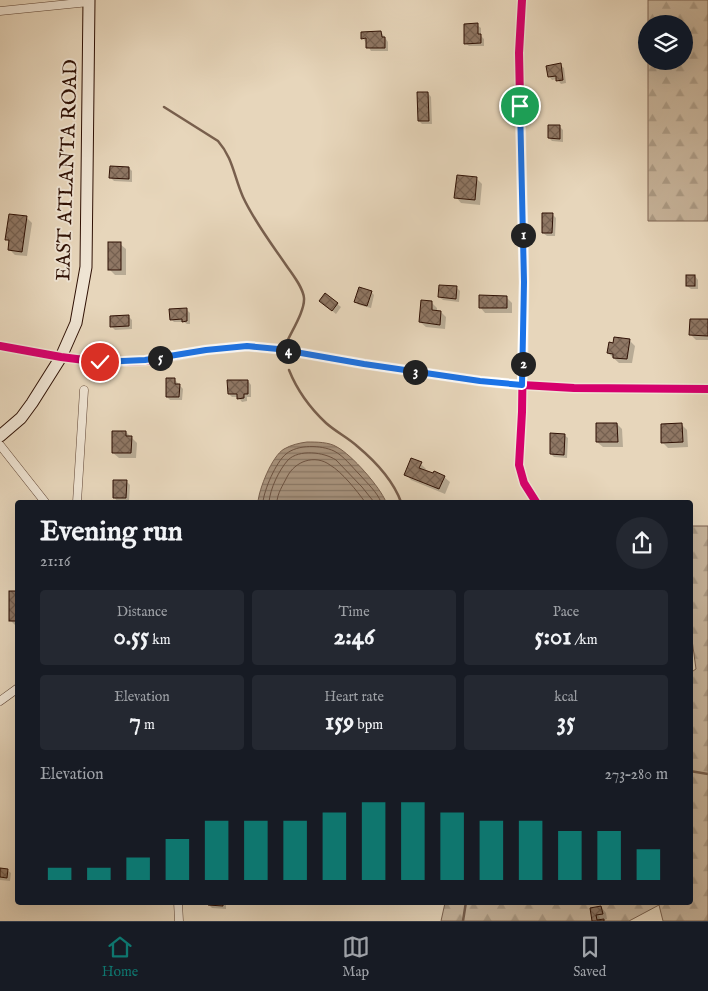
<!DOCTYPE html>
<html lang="en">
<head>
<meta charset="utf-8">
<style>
  body { margin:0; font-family:"IM FELL English",serif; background:#242831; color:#f1f3f6; height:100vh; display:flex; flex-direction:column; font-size:19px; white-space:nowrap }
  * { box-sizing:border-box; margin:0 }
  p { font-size:16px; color:#9ea1a6 }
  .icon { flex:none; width:28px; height:28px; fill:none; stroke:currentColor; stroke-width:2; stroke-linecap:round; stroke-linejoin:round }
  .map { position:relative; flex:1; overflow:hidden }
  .side { position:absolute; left:15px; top:500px; width:678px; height:405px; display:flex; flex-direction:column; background:#171b24; border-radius:5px; box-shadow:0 5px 20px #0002 }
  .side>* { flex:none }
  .controls { position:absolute; left:638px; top:15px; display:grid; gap:10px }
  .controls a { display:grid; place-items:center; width:55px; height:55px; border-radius:50%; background:#171b24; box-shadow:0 5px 20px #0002; font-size:25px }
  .pin { position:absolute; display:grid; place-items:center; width:42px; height:42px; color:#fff; margin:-21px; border:2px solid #fff; border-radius:50%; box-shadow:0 1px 5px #0007 }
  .km { position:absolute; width:25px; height:25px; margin:-12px; border-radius:50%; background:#222; color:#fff; font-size:14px; line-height:25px; text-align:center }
  .round { display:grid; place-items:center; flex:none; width:52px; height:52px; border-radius:26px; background:#242831 }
  .head { display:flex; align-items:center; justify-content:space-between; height:85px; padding:0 25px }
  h1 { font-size:28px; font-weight:700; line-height:38px }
  .stats { display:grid; grid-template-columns:repeat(3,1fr); gap:8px; height:85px; padding:5px 25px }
  .stats div { display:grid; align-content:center; border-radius:5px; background:#242831; text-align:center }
  .stats b { font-size:25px; font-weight:700 }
  .stats small { font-size:14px; font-weight:400 }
  .stats p { font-size:14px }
  .chart { height:140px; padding:10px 25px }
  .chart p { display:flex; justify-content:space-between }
  .chart svg { width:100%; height:90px; margin-top:5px; stroke:#0f766e; stroke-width:6 }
  .tab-bar { display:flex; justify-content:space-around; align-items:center; height:70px; border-top:1px solid #363941; background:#171b24; font-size:14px; color:#9ea1a6 }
  .tab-bar a { display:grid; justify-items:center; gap:2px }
  .tab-bar .current { color:#0f766e }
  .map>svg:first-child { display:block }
  .forest { fill:url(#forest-firs); stroke:#7c6350 }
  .water { fill:url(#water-rules); stroke:#785f4d }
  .shadow { fill:#0003 }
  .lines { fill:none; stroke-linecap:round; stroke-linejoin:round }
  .shore { stroke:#6c5241; stroke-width:1 }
  .stream { stroke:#785f4d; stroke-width:2.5 }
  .building { fill:url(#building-cross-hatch); stroke:#2f1105 }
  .street-casing { stroke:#5d4232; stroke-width:9 }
  .secondary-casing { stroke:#2f1105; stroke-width:13 }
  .street { stroke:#efe4d3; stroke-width:8 }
  .secondary { stroke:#efe4d3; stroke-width:11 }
  .cycleway-casing { stroke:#efe4d3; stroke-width:11 }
  .cycleway { stroke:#d6006c; stroke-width:8 }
  .route-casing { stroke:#fff; stroke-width:10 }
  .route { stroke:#1a73e8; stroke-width:6 }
  .labels { text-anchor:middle; stroke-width:4; stroke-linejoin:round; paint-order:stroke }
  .street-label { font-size:20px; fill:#2f1105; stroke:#efe4d3 }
</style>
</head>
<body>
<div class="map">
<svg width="708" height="921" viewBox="0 0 708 921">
  <defs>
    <pattern id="forest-firs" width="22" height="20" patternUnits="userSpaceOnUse" patternTransform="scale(1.25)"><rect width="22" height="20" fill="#c8b59c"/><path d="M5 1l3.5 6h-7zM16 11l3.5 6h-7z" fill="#ac9b85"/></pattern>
    <pattern id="water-rules" width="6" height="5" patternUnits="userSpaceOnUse" patternTransform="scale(1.25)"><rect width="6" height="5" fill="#a8937d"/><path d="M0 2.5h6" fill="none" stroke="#897764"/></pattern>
    <pattern id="building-cross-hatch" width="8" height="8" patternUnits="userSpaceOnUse" patternTransform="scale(1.25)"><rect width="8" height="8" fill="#8f7764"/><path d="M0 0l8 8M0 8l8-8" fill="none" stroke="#756050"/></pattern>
  </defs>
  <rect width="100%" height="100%" fill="#e7d6bb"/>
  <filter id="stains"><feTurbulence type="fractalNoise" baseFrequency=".004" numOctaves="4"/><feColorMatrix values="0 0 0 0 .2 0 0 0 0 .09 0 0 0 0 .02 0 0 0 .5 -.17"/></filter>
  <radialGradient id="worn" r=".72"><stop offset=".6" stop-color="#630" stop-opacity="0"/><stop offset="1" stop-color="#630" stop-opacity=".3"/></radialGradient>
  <g class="forest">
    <polygon points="648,0 708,0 708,221 648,221 648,61 684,61 684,24 648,24"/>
    <polygon points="690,526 708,526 708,921 663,921 659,905 629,921 441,921 445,903 690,902 690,673 696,669 690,625"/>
  </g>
  <path class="water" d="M307,442C317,442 329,442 337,447C352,455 380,487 386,502H258C259,489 272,456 284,449C291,445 299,443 307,442Z"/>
  <g class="shadow">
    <polygon points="477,25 481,28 481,36 484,39 484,46 469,46 465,43"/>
    <polygon points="381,32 388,42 388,51 371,51 363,38"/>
    <polygon points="560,65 564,68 566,83 561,84 557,79 552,80 549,76"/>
    <polygon points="428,93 431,97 432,124 422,124 419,121"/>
    <polygon points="559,126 563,130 563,142 552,141 549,138"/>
    <polygon points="129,168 132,171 132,182 114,181 111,178"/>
    <polygon points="476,178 482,184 480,205 461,203 456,197"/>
    <polygon points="552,214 556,218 555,236 547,236 543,233"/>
    <polygon points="26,217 32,223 27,256 15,255 9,249 10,243 6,239"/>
    <polygon points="120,244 126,249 126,275 115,275 109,269"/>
    <polygon points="695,276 698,280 698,289 691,289 687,286"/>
    <polygon points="457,288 460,291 459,302 443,300 439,297"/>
    <polygon points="371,292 374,295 371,308 359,305 356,302"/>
    <polygon points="325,294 341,307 336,314 324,304"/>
    <polygon points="506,297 512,303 512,313 485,313 480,307"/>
    <polygon points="432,303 437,308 437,311 441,312 446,317 445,329 426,327 420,322"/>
    <polygon points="186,309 190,313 190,324 187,324 184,322 174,322 171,319"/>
    <polygon points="128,316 132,320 132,329 115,330 111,326"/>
    <polygon points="708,321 708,340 696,340 691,335"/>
    <polygon points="615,338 630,341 635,346 632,363 619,363 608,353 614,344"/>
    <polygon points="175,380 183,389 182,400 170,400 167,397"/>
    <polygon points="248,381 251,385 251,397 247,397 247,401 242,402 238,397 232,397 229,394"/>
    <polygon points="617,424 622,429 623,447 603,447 597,442"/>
    <polygon points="682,425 687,430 688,447 668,448 662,442"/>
    <polygon points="126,432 137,443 136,458 119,458 113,453"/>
    <polygon points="564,435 568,438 567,458 554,457 551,454"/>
    <polygon points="421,464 426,469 425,471 444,477 450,482 445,494 411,480 406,474"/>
    <polygon points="126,481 130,485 129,501 117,501 114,497"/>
    <polygon points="18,592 18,626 16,626 10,620"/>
    <polygon points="0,869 7,870 11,873 10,881 0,880"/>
    <polygon points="209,902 226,902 226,909 212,908 209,905"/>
    <polygon points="601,907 606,913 607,919 603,920 605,921 594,921 591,909"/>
  </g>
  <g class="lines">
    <g class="shore">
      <path d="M263,502C264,490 276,462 286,454C298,444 321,445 334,451C344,456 352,467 360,475C367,483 377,492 381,502"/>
      <path d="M269,502C270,489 279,470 288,460C299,449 324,452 336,460L362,487L374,502"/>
      <path d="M277,502C277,494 283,485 287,477C295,461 315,454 330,465C342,472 357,491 365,502"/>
    </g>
    <g class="stream">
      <path d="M164,107L218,141C233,158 234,177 243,197C254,221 271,243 286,265C292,274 303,287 304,298C305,311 291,332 286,344"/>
      <path d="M289,370C297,390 310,408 326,423C336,432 347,437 357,446C375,461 393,480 401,502"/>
      <polyline points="690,771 708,774"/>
      <polyline points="463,921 466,902"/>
    </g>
  </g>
  <g class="building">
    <polygon points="478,23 478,34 481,34 481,43 464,44 464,24"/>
    <polygon points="381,31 382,37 385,37 385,48 366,48 366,38 361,39 361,32"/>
    <polygon points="561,63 563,80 556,81 556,76 548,77 546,66"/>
    <polygon points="417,92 428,92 429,121 418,121"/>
    <polygon points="548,125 560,125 560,139 548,138"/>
    <polygon points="110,166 129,167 129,179 109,178"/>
    <polygon points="457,175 477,177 475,200 454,198"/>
    <polygon points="542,213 553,213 552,233 542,233"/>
    <polygon points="9,214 27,216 22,252 8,250 9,240 5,240"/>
    <rect x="108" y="242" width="13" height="28"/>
    <rect x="686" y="275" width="9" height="11"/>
    <polygon points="439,285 457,286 456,299 438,297"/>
    <polygon points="359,287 372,291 367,306 354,302"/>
    <polygon points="325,293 338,303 332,311 319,301"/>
    <polygon points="479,295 507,296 507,308 479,308"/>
    <polygon points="421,300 432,301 432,310 441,311 440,325 419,322"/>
    <polygon points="187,308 187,321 182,322 182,319 170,320 169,309"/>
    <polygon points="129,315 129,326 110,327 110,316"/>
    <polygon points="690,319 708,319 708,336 689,335"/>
    <polygon points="614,337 630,339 627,359 613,358 613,354 607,353 609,342 613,343"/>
    <polygon points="166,378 175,378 175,384 180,384 179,397 166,397"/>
    <polygon points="227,380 248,380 248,394 244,394 244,398 237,399 237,394 228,394"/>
    <polygon points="596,423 617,423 618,442 596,442"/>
    <polygon points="682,423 683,442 661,443 661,424"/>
    <polygon points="112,431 126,431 126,436 132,436 131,453 112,453"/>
    <polygon points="550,433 565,434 564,455 550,454"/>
    <polygon points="411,458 422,462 419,468 433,473 434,471 445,476 439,489 404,475"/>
    <polygon points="113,480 127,480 126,498 113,498"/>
    <rect x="9" y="591" width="9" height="30"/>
    <polygon points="0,868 8,869 7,878 0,877"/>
    <polygon points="208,902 223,902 223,906 208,905"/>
    <polygon points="601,906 603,914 596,915 597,920 604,919 604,921 592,921 590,908"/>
  </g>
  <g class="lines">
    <g class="street-casing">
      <g id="street">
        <polyline points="522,0 519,53 524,282 522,412 519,465 524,483 536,502"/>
        <polyline points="0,11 89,2"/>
        <polyline points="0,346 61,357 100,362 145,361 206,350 247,346 278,349 364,364 480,381 522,385 574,388 708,389"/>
        <polyline points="0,445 45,502"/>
        <polyline points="77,502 84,390"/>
        <polyline points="0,701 18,688"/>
        <polyline points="178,902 179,921"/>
      </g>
    </g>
    <g class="secondary-casing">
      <polyline id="secondary" points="0,436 21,418 32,403 61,357 76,323 86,267 89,0"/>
    </g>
    <use href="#street" class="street"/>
    <use href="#secondary" class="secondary"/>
    <g class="cycleway-casing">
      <g id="cycleway">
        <polyline points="522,0 519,53 524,282 522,412 519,465 524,483 536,502"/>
        <polyline points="0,346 61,357 100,362 145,361 206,350 247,346 278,349 364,364 480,381 522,385 574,388 708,389"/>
      </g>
    </g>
    <use href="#cycleway" class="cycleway"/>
  </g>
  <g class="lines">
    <g class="route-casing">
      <polyline id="route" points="100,362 145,360 206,350 247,346 278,349 364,364 480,381 522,385 524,282 520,106"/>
    </g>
    <use href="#route" class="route"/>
  </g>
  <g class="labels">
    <g class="street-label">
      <text transform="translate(66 170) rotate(-88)" y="7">EAST ATLANTA ROAD</text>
    </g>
  </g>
  <rect width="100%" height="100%" filter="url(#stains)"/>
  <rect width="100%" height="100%" fill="url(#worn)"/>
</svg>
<div class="controls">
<a><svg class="icon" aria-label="layers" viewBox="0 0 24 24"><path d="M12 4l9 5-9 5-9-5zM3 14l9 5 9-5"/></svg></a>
</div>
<div class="pin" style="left:520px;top:106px;background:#1e9e55"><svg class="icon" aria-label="arrive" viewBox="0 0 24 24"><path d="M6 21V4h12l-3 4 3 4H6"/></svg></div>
<div class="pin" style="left:100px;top:362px;background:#d93025"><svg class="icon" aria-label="check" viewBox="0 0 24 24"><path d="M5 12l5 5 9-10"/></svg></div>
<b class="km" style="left:523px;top:235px">1</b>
<b class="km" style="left:523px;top:364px">2</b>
<b class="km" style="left:415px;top:372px">3</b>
<b class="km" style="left:288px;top:351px">4</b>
<b class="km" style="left:160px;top:358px">5</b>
<section class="side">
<div class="head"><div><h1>Evening run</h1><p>21:16</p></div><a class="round"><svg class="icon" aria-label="share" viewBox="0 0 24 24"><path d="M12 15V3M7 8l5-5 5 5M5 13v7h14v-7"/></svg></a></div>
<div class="stats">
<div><p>Distance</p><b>0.55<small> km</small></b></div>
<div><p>Time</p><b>2:46</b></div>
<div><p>Pace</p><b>5:01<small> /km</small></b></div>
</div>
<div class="stats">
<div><p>Elevation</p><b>7<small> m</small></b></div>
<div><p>Heart rate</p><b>159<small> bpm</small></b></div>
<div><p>kcal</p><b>35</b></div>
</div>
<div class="chart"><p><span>Elevation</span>273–280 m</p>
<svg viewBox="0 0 160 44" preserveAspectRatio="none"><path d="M5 44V38M15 44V38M25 44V33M35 44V24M45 44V15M55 44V15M65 44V15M75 44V11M85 44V6M95 44V6M105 44V11M115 44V15M125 44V15M135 44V20M145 44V20M155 44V29"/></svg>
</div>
</section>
</div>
<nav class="tab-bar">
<a class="current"><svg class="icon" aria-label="home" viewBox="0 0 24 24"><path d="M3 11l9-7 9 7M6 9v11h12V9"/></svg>Home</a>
<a><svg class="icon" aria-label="map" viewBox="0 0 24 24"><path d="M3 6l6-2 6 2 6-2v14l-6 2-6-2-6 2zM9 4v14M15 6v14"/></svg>Map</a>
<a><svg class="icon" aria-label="saved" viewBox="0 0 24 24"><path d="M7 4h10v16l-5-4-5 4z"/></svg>Saved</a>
</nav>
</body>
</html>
